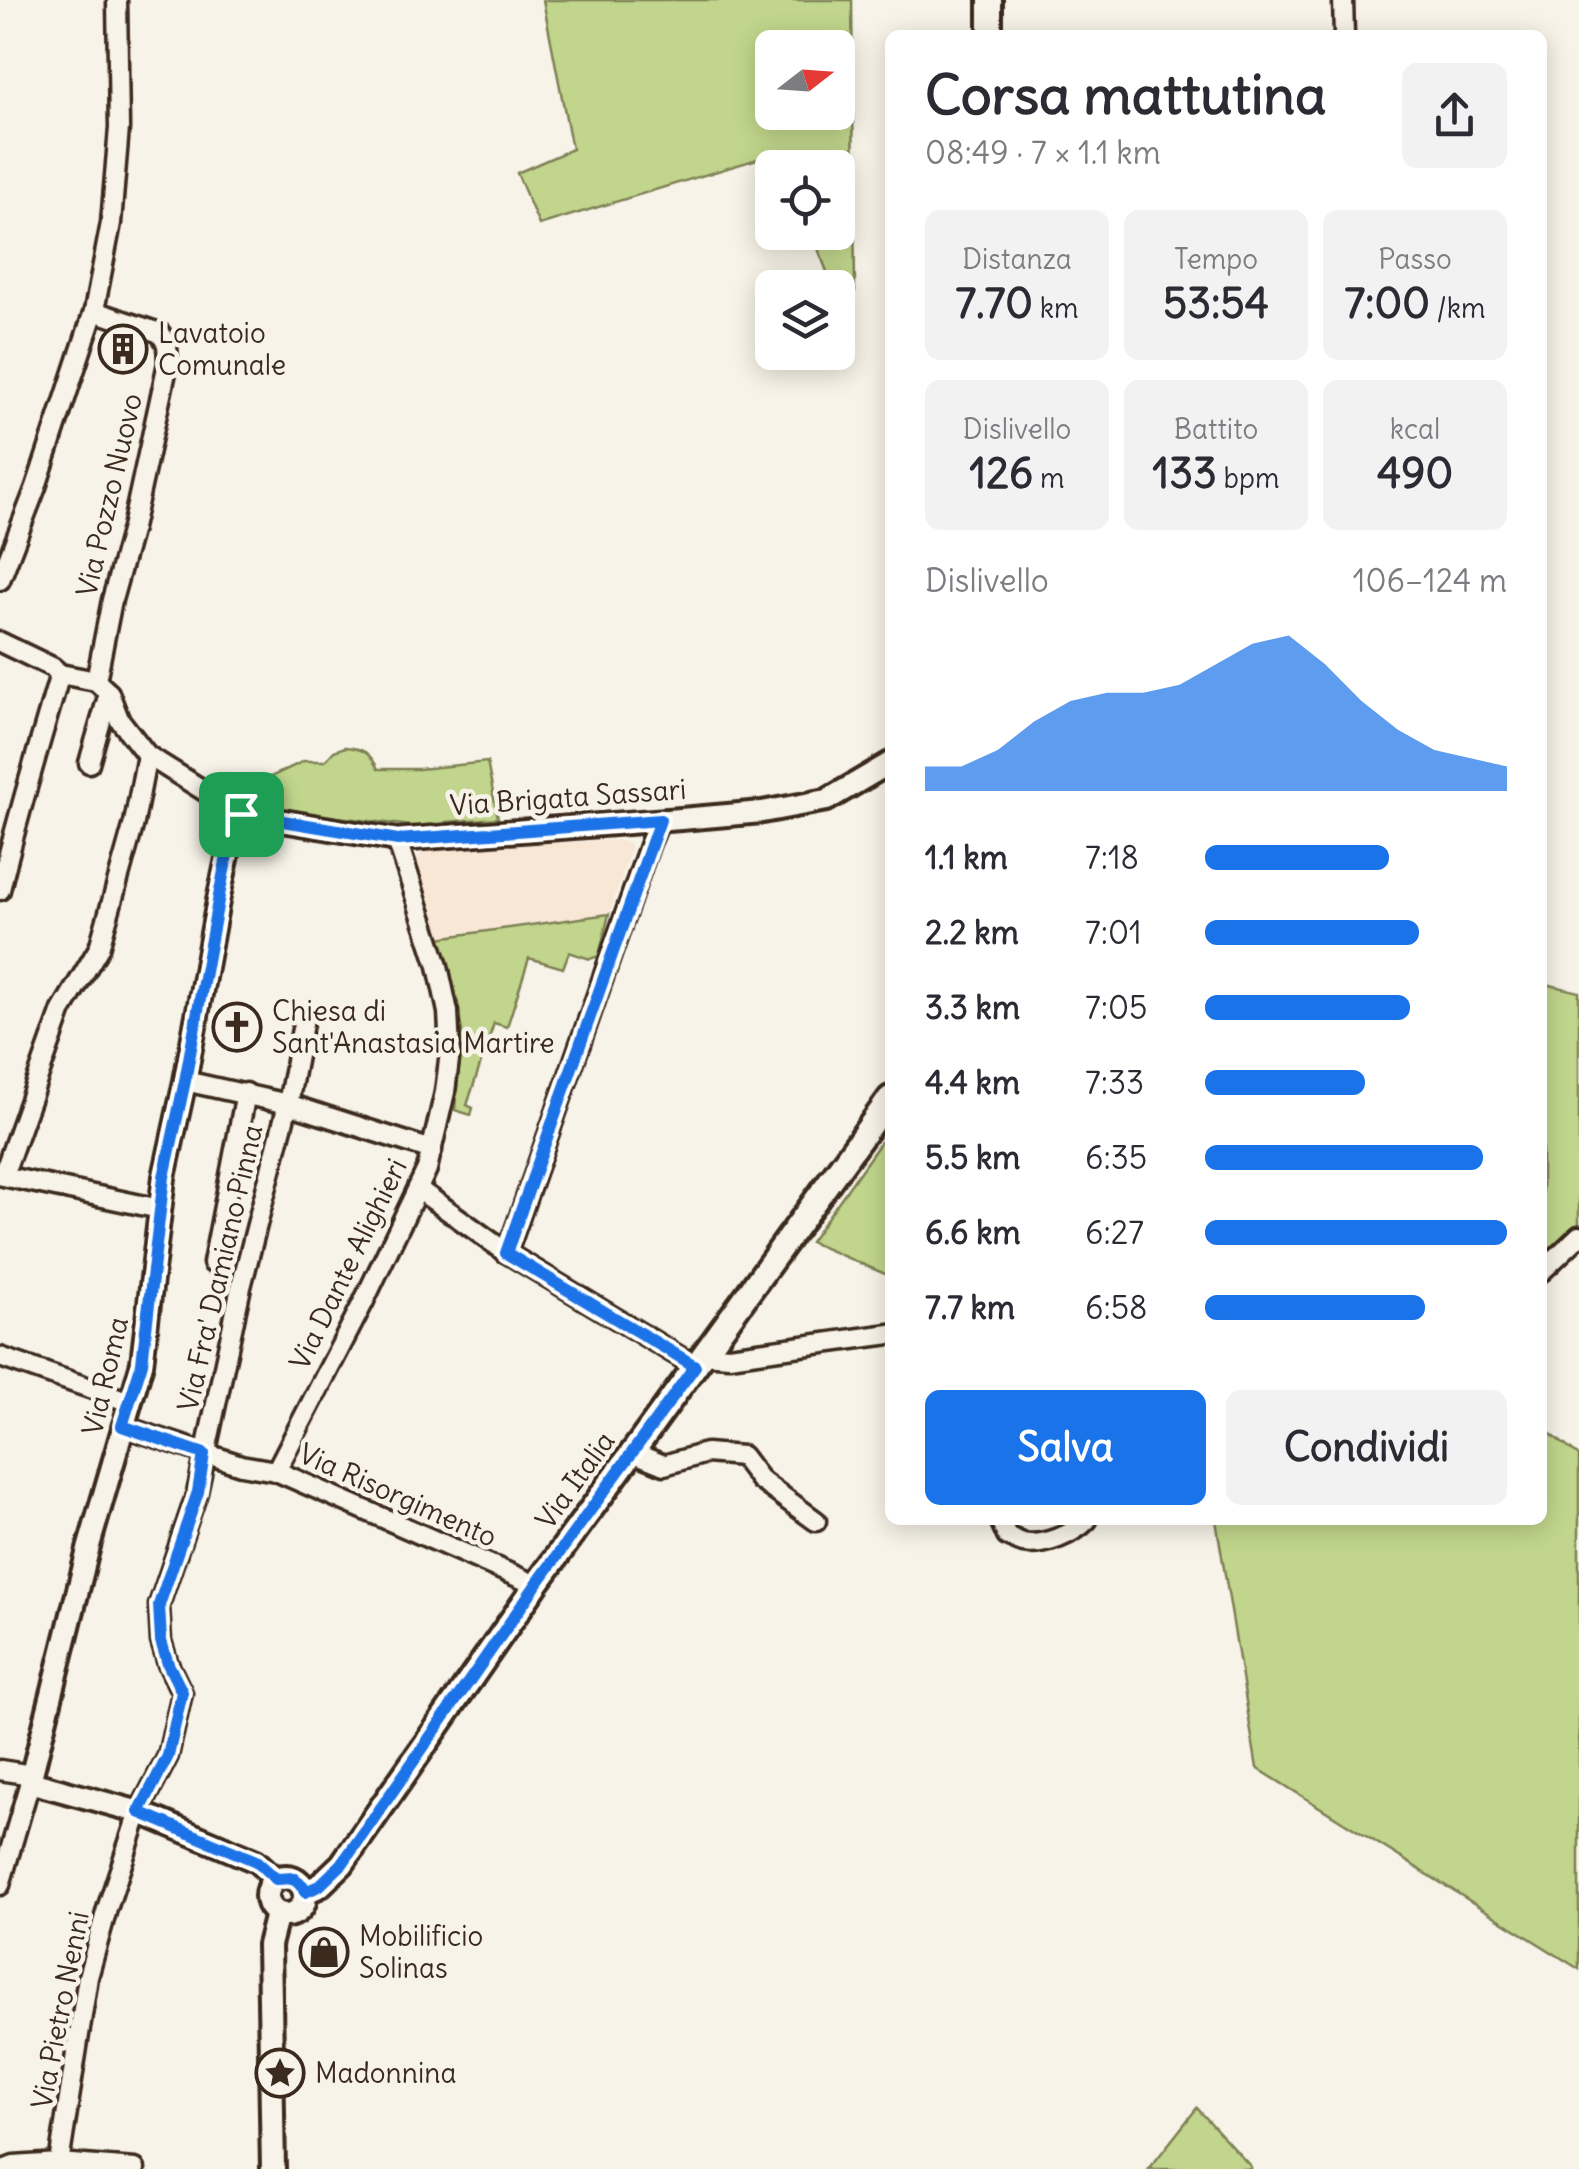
<!DOCTYPE html>
<html lang="it">
<head>
<meta charset="utf-8">
<style>
  body { margin:0; font-family:Delius,sans-serif; background:#f2f2f3; color:#2b2b33; height:100vh; display:flex; flex-direction:column; font-size:38px; white-space:nowrap }
  * { box-sizing:border-box; margin:0 }
  p { font-size:32px; color:#7c7c81 }
  .icon { flex:none; width:55px; height:55px; fill:none; stroke:currentColor; stroke-width:2; stroke-linecap:round; stroke-linejoin:round }
  .map { position:relative; flex:1; overflow:hidden }
  .details { position:absolute; left:885px; top:30px; width:662px; height:1495px; display:flex; flex-direction:column; background:#fff; border-radius:15px; box-shadow:0 5px 25px #0003 }
  .details>* { flex:none }
  .needle { width:65px; rotate:73deg }
  .tools { position:absolute; left:755px; top:30px; display:grid; gap:20px }
  .tools a { display:grid; place-items:center; width:100px; height:100px; border-radius:15px; background:#fff; box-shadow:0 5px 25px #0003; font-size:50px }
  .pin { position:absolute; display:grid; place-items:center; width:85px; height:85px; color:#fff; margin:-42px; border-radius:20px; box-shadow:0 5px 15px #0006 }
  .round { display:grid; place-items:center; flex:none; width:105px; height:105px; border-radius:15px; background:#f2f2f3 }
  .overview { display:flex; align-items:center; justify-content:space-between; height:170px; padding:0 40px }
  h1 { font-size:55px; font-weight:800; line-height:75px }
  .figures { display:grid; grid-template-columns:repeat(3,1fr); gap:15px; height:170px; padding:10px 40px }
  .figures div { display:grid; align-content:center; border-radius:15px; background:#f2f2f3; text-align:center }
  .figures b { font-size:42px; font-weight:800 }
  .figures small { font-size:28px; font-weight:400 }
  .figures p { font-size:28px }
  .chart { height:280px; padding:20px 40px }
  .chart p { display:flex; justify-content:space-between }
  .chart svg { width:100%; height:180px; margin-top:10px; fill:#1a73e8; opacity:.7 }
  .action { display:flex; gap:20px; margin-top:auto; padding:20px 40px }
  .action a { flex:1; height:115px; border-radius:15px; background:#1a73e8; color:#fff; font-size:40px; font-weight:800; line-height:115px; text-align:center }
  .action a+a { background:#f2f2f3; color:#2b2b33 }
  ul { padding:0 40px; list-style:none; font-size:32px }
  li { display:grid; grid-template-columns:160px 120px 1fr; align-items:center; height:75px }
  li i { height:25px; border-radius:12px; background:#1a73e8 }
  .map>svg:first-child { display:block }
  .built { fill:#f8e7d5 }
  .green { fill:#c1d68c; stroke:#7e8055; stroke-width:2.5; fill-rule:evenodd }
  .lines { fill:none; stroke-linecap:round; stroke-linejoin:round }
  .minor-casing { stroke:#3b2a1e; stroke-width:25 }
  .tertiary-casing { stroke:#3b2a1e; stroke-width:28 }
  .secondary-casing { stroke:#3b2a1e; stroke-width:30 }
  .minor { stroke:#f7f3e8; stroke-width:18 }
  .tertiary { stroke:#f7f3e8; stroke-width:20 }
  .secondary { stroke:#f7f3e8; stroke-width:22 }
  .route-casing { stroke:#fff; stroke-width:20 }
  .route { stroke:#1a73e8; stroke-width:12 }
  .labels { text-anchor:middle; stroke-width:9; stroke-linejoin:round; paint-order:stroke }
  .poi-label { font-size:28px; fill:#3b2a1e; stroke:#f7f3e8; text-anchor:start }
  .street-label { font-size:28px; fill:#3b2a1e; stroke:#f7f3e8 }
</style>
</head>
<body>
<div class="map">
<svg width="1579" height="2169" viewBox="0 0 1579 2169">
  <rect width="100%" height="100%" fill="#f7f3e8"/>
  <filter id="ink" filterUnits="userSpaceOnUse"><feTurbulence type="fractalNoise" baseFrequency=".01" numOctaves="2"/><feDisplacementMap in="SourceGraphic" scale="20" xChannelSelector="R" yChannelSelector="G"/><feConvolveMatrix kernelMatrix="1 2 1 2 8 2 1 2 1" color-interpolation-filters="sRGB"/></filter>
  <g filter="url(#ink)">
    <polygon class="built" points="618,840 629,843 631,848 609,914 438,938 413,862 427,848"/>
    <g class="green">
      <path d="M543,0H852L855,291L838,294V288L833,287L812,233L838,232V168L787,167L781,152L539,225L517,173L572,149ZM772,48H838V112H772Z"/>
      <path d="M345,747C363,748 370,753 378,769H419L487,762L498,818L446,822L436,829L247,806L233,802L222,795L231,788L241,791L304,761H325L334,751Z"/>
      <polygon points="609,914 599,956 590,959 569,952 563,968 529,958 507,1027 494,1023 467,1105 473,1108 471,1115 455,1110 462,1031 455,996 438,938"/>
      <polygon points="1542,983 1579,992 1579,1233 1542,1275"/>
      <polygon points="890,1129 890,1276 810,1242"/>
      <polygon points="1543,1428 1579,1456 1579,1969 1257,1768 1216,1520 1542,1520"/>
      <polygon points="1197,2108 1251,2167 1251,2169 1149,2169"/>
    </g>
    <g class="lines">
      <g class="minor-casing">
        <g id="minor">
          <polyline points="1343,0 1344,35"/>
          <polyline points="94,311 160,333 167,344 168,363 132,528 112,600 96,681"/>
          <polyline points="0,580 36,487 94,311 111,223 119,128 117,0"/>
          <polyline points="0,642 52,667 60,674 96,681 109,693 119,719 147,755 241,814"/>
          <polyline points="147,755 134,823 99,948 62,1010 3,1176 160,1209"/>
          <polyline points="89,763 109,693"/>
          <path d="M0,890C17,817 39,746 60,674"/>
          <polyline points="185,1081 288,1104 432,1150"/>
          <polyline points="418,1189 507,1253 695,1366"/>
          <polyline points="507,1253 650,843 660,820"/>
          <polyline points="213,1263 246,1093"/>
          <polyline points="1542,1271 1579,1236"/>
          <polyline points="703,1354 729,1356 890,1334"/>
          <polyline points="0,1357 130,1402"/>
          <polyline points="122,1426 241,1465 276,1471 536,1585"/>
          <polyline points="632,1452 664,1465 706,1453 742,1456 760,1480 816,1521"/>
          <polyline points="276,1471 363,1303 427,1169 445,1092 450,1052 448,1012 438,966 397,840"/>
          <path d="M1000,1520L1007,1536C1012,1538 1017,1541 1023,1543C1043,1547 1074,1534 1087,1520"/>
          <polyline points="0,1770 32,1775"/>
          <polyline points="0,1885 30,1782"/>
          <polyline points="59,2163 88,1977 107,1909 139,1812 168,1756 182,1693 168,1664 161,1641 159,1605 197,1493 241,1287 288,1104 304,1018"/>
          <polyline points="6,2169 14,2166 59,2163 135,2169"/>
        </g>
      </g>
      <g class="tertiary-casing">
        <polyline id="tertiary" points="276,1879 256,1861 139,1812 30,1782 89,1546 142,1363 164,1177 185,1081 218,901 233,831 241,814 397,840 681,819 762,812 827,800 890,763"/>
      </g>
      <g class="secondary-casing">
        <g id="secondary">
          <polyline points="990,35 990,0"/>
          <circle cx="286" cy="1896" r="19"/>
          <polyline points="305,1892 319,1886 342,1864 536,1585 890,1098"/>
          <polyline points="273,2169 269,1945 277,1914"/>
        </g>
      </g>
      <use href="#minor" class="minor"/>
      <use href="#tertiary" class="tertiary"/>
      <use href="#secondary" class="secondary"/>
    </g>
  </g>
  <g class="lines" filter="url(#ink)">
    <g class="route-casing">
      <polygon id="route" points="241,814 398,840 660,820 506,1253 695,1366 536,1585 342,1864 319,1886 305,1892 303,1886 294,1878 276,1879 256,1861 139,1812 168,1756 182,1692 168,1664 161,1641 159,1605 198,1492 204,1454 122,1426 142,1363 164,1177 185,1081 218,901 232,831"/>
    </g>
    <use href="#route" class="route"/>
  </g>
  <defs>
    <g id="building-ring" transform="scale(2.5)"><circle r="9.5" fill="#f7f3e8" stroke="#3b2a1e" stroke-width="1.5"/><path d="M-4-6H4V6H1V3H-1V6H-4ZM-2.5-4.3h1.7v1.8h-1.7ZM.8-4.3h1.7v1.8H.8ZM-2.5-1h1.7V.8h-1.7ZM.8-1h1.7V.8H.8Z" fill="#3b2a1e"/></g>
    <g id="church-ring" transform="scale(2.5)"><circle r="9.5" fill="#f7f3e8" stroke="#3b2a1e" stroke-width="1.5"/><path d="M-1.2-6h2.4v3.5h3.3v2.4h-3.3V6h-2.4V-.1h-3.3v-2.4h3.3Z" fill="#3b2a1e"/></g>
    <g id="shop-ring" transform="scale(2.5)"><circle r="9.5" fill="#f7f3e8" stroke="#3b2a1e" stroke-width="1.5"/><path d="M-5-2.5h2.3a2.7 3.5 0 0 1 5.4 0H5L5.5 6h-11ZM-1.5-2.5h3a1.5 2.3 0 0 0-3 0Z" fill="#3b2a1e"/></g>
    <g id="sight-ring" transform="scale(2.5)"><circle r="9.5" fill="#f7f3e8" stroke="#3b2a1e" stroke-width="1.5"/><path d="M0-6L1.8-2.2L6-1.7L2.9 1.2L3.7 5.4L0 3.3L-3.7 5.4L-2.9 1.2L-6-1.7L-1.8-2.2Z" fill="#3b2a1e"/></g>
  </defs>
  <g fill-rule="evenodd">
    <use href="#building-ring" x="123" y="349"/>
    <use href="#church-ring" x="237" y="1027"/>
    <use href="#shop-ring" x="324" y="1952"/>
    <use href="#sight-ring" x="280" y="2073"/>
  </g>
  <g class="labels">
    <g class="poi-label">
      <text x="158" y="343">Lavatoio<tspan x="158" dy="32">Comunale</tspan></text>
      <text x="272" y="1021">Chiesa di<tspan x="272" dy="32">Sant'Anastasia Martire</tspan></text>
      <text x="359" y="1946">Mobilificio<tspan x="359" dy="32">Solinas</tspan></text>
      <text x="315" y="2083">Madonnina</text>
    </g>
    <g class="street-label">
      <text transform="translate(109 495) rotate(-77)" y="10">Via Pozzo Nuovo</text>
      <text transform="translate(568 797) rotate(-4)" y="10">Via Brigata Sassari</text>
      <text transform="translate(348 1264) rotate(-64)" y="10">Via Dante Alighieri</text>
      <text transform="translate(220 1268) rotate(-77)" y="10">Via Fra' Damiano Pinna</text>
      <text transform="translate(105 1376) rotate(-77)" y="10">Via Roma</text>
      <text transform="translate(575 1480) rotate(-54)" y="10">Via Italia</text>
      <text transform="translate(398 1495) rotate(24)" y="10">Via Risorgimento</text>
      <text transform="translate(60 2010) rotate(-79)" y="10">Via Pietro Nenni</text>
    </g>
  </g>
</svg>
<div class="tools">
<a><svg class="needle" viewBox="-14 -14 28 28"><path d="M0-13l5 13h-10z" fill="#e53935"/><path d="M0 13l5-13h-10z" fill="#7c7c81"/></svg></a>
<a><svg class="icon" aria-label="locate" viewBox="0 0 24 24"><circle cx="12" cy="12" r="6"/><path d="M12 2v4M12 18v4M2 12h4M18 12h4"/></svg></a>
<a><svg class="icon" aria-label="layers" viewBox="0 0 24 24"><path d="M12 4l9 5-9 5-9-5zM3 14l9 5 9-5"/></svg></a>
</div>
<div class="pin" style="left:241px;top:814px;background:#1e9e55"><svg class="icon" aria-label="arrive" viewBox="0 0 24 24"><path d="M6 21V4h12l-3 4 3 4H6"/></svg></div>
<section class="details">
<div class="overview"><div><h1>Corsa mattutina</h1><p>08:49 · 7 × 1.1 km</p></div><a class="round"><svg class="icon" aria-label="share" viewBox="0 0 24 24"><path d="M12 15V3M7 8l5-5 5 5M5 13v7h14v-7"/></svg></a></div>
<div class="figures">
<div><p>Distanza</p><b>7.70<small> km</small></b></div>
<div><p>Tempo</p><b>53:54</b></div>
<div><p>Passo</p><b>7:00<small> /km</small></b></div>
</div>
<div class="figures">
<div><p>Dislivello</p><b>126<small> m</small></b></div>
<div><p>Battito</p><b>133<small> bpm</small></b></div>
<div><p>kcal</p><b>490</b></div>
</div>
<div class="chart"><p><span>Dislivello</span>106–124 m</p>
<svg viewBox="0 0 160 44" preserveAspectRatio="none"><path d="M0 44V38L10 38L20 34L30 27L40 22L50 20L60 20L70 18L80 13L90 8L100 6L110 13L120 22L130 29L140 34L150 36L160 38V44z"/></svg>
</div>
<ul>
<li><b>1.1 km</b>7:18<i style="width:61%"></i></li>
<li><b>2.2 km</b>7:01<i style="width:71%"></i></li>
<li><b>3.3 km</b>7:05<i style="width:68%"></i></li>
<li><b>4.4 km</b>7:33<i style="width:53%"></i></li>
<li><b>5.5 km</b>6:35<i style="width:92%"></i></li>
<li><b>6.6 km</b>6:27<i style="width:100%"></i></li>
<li><b>7.7 km</b>6:58<i style="width:73%"></i></li>
</ul>
<div class="action"><a>Salva</a><a>Condividi</a></div>
</section>
</div>
</body>
</html>
